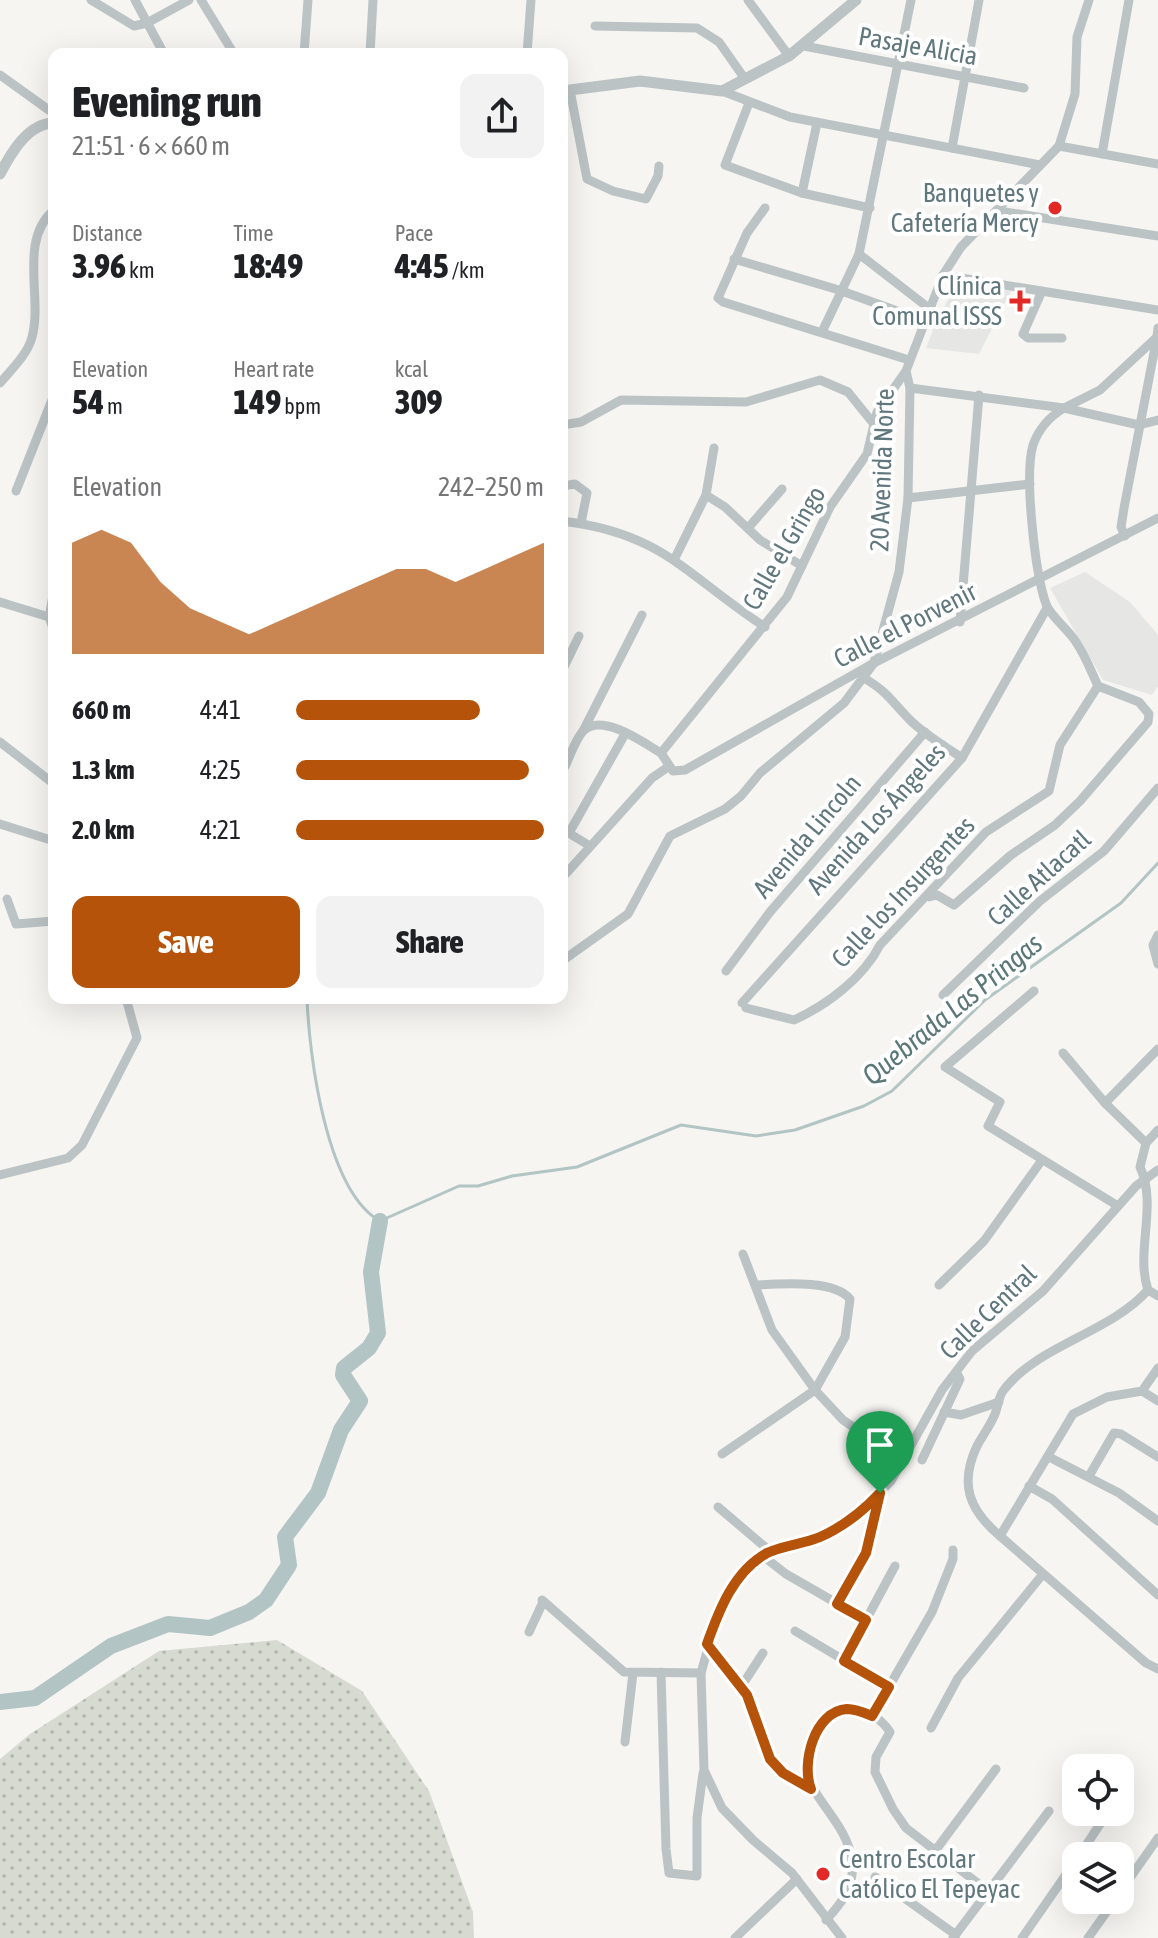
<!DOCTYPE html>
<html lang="en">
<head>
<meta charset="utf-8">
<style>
  body { margin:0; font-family:"Asap Condensed",sans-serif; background:#f2f2f2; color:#202124; height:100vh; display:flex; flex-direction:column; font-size:30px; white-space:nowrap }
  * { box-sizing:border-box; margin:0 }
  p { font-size:26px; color:#757577 }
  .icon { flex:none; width:44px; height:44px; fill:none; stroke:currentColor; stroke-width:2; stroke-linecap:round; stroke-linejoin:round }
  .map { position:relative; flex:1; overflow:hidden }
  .details { position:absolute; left:48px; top:48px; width:520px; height:956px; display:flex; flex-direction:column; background:#fff; border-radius:16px; box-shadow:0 8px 32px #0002 }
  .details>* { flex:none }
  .buttons { position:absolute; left:1062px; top:1754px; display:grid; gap:16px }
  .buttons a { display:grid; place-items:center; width:72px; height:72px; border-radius:16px; background:#fff; box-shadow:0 8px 32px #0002; font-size:40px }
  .pin { position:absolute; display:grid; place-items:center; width:68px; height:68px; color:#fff; margin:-82px -34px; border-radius:50% 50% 50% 0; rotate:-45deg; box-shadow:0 0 8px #0007 }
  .pin .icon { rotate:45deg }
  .round { display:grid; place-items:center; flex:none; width:84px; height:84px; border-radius:16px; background:#f2f2f2 }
  .overview { display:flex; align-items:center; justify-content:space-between; height:136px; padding:0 24px }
  h1 { font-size:44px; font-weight:800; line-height:60px }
  .metrics { display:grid; grid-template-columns:repeat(3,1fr); gap:12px; height:136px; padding:8px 24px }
  .metrics div { display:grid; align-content:center }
  .metrics b { font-size:34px; font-weight:800 }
  .metrics small { font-size:22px; font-weight:400 }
  .metrics p { font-size:22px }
  .chart { height:224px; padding:16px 24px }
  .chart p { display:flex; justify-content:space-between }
  .chart svg { width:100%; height:144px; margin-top:8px; fill:#b45309; opacity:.7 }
  .button { display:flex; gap:16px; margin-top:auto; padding:16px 24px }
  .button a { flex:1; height:92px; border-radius:16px; background:#b45309; color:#fff; font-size:32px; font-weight:800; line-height:92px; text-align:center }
  .button a+a { background:#f2f2f2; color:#202124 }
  ul { padding:0 24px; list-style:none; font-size:26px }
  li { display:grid; grid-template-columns:128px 96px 1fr; align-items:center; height:60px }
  li i { height:20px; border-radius:10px; background:#b45309 }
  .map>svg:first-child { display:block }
  .built { fill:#e6e6e5 }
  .grass { fill:url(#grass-dots) }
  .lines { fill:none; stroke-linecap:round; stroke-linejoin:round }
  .stream { stroke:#b2c4c4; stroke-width:3 }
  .river { stroke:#b2c4c4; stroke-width:16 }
  .minor { stroke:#bcc3c5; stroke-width:9 }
  .tertiary { stroke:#bcc3c5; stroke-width:11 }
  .route-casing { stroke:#fff; stroke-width:16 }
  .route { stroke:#b45309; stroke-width:10 }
  .poi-dot { fill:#e22925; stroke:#fff; stroke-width:3 }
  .labels { text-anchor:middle; stroke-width:8; stroke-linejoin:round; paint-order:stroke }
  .street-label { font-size:26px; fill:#60777d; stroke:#fff }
  .poi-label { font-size:26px; fill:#60777d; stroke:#fff; text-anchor:end }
  .water-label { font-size:28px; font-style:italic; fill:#5b7778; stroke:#fff }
</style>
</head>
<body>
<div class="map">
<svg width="1158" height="1938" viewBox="0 0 1158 1938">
  <defs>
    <pattern id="grass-dots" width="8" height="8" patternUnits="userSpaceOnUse" patternTransform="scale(2)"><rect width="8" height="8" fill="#d6dad1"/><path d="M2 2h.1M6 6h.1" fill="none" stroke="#b1b6af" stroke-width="1.8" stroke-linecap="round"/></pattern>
  </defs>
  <rect width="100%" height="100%" fill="#f6f5f2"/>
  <g class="built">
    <polygon points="959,282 1011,291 979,354 926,348 938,317"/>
    <polygon points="1085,572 1130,602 1158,635 1158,686 1152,695 1103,680 1050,588"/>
  </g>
  <polygon class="grass" points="277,1640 362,1691 429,1791 473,1912 474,1938 0,1938 0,1759 30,1734 159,1651"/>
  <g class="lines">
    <path class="stream" d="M307,998C309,1055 326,1191 380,1221L459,1186H478L512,1176L577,1167L681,1125L756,1136L795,1130L864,1106L892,1091L985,1000L1121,903L1158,863"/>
    <polyline class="river" points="0,1702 35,1698 111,1646 168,1624 210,1628 249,1612 266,1600 289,1565 285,1537 318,1493 341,1430 360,1401 343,1375 344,1368 369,1348 378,1333 371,1272 380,1221"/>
    <g class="minor">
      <polyline points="91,0 134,26 147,23 189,0"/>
      <polyline points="135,0 164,54"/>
      <polyline points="201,0 234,54"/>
      <polyline points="748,0 789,56"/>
      <polyline points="1089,0 1077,37 1075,94 1059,146 961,247 943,275 906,371 877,412 867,454 830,507 787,597 661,753 673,771 685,770 874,663 1158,518"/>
      <polyline points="595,26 697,28 719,42 745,79"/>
      <polyline points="804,46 1024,88"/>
      <polyline points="304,54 308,0"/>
      <polyline points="370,54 373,0"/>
      <polyline points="527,54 531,0"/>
      <polyline points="0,75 53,113"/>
      <polyline points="570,90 587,179 613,191 646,199 658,176 659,166"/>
      <polyline points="722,91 790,117 1040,165"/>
      <polyline points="749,103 725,165 802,193 870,208"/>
      <polyline points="1059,146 1158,164"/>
      <polyline points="952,148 979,0"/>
      <polyline points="1102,154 1129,0"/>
      <polyline points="802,193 817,123"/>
      <polyline points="765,208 747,233 718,298 723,302 909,360"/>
      <polyline points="999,211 1158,236"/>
      <polyline points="859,254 930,309"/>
      <polyline points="734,259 839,290 925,321"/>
      <polyline points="943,275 1158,310"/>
      <polyline points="1042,291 1023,334 1028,338 1062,338"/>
      <polyline points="822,332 859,254 911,0"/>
      <path d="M0,383C11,370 28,354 32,337C43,298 18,240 54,210"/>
      <polyline points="910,388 1064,408 1100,390 1157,337 1158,328"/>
      <polyline points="562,425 581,422 621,400 746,402 820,380 848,392 873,423"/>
      <polyline points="562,486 575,484 587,493 581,523"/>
      <polyline points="16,491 54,395"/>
      <polyline points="706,495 725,507 760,540 802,566"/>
      <polyline points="908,498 1030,484"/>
      <path d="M562,521C663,533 687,576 765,627"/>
      <polyline points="748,528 782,489"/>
      <polyline points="1125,536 1121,527 1124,508 1157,337"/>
      <polyline points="675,558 706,495 714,448"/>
      <polyline points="54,590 49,617 54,631"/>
      <polyline points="0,602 49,617"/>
      <polyline points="960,622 979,395"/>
      <polyline points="562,671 579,636"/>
      <path d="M864,678C889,693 891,701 910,720C925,735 945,746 962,758"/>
      <polyline points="583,731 642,615"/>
      <polyline points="0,742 54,784"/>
      <path d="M562,772C569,761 574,741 583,731C602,712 644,743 661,753"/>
      <polyline points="0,824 54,841"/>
      <polyline points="562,829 590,846"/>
      <polyline points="569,833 625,734"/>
      <polyline points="562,878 652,778 668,767"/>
      <polyline points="929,897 937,895 954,905 1011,855 1055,825 1080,801 1148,722 1149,714 1139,702 1098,686"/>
      <polyline points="7,899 16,924 54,921"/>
      <polyline points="1158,935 1153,945 1158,964"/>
      <polyline points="562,961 628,914 670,836 725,809 741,796 760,773 844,703 874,663 899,572 908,498 910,388 906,371"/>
      <polyline points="726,971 770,912 925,732"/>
      <polyline points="1034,991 945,1067 1000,1102 988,1126 1118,1206"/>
      <polyline points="943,995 1040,901 1104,851 1158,788"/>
      <polyline points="742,1003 962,758 1047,608"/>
      <path d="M746,1008L794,1020C827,1005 863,978 880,945L986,832L1049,791L1060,745L1098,686C1091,671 1085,655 1076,642C1068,629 1050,616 1046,604C1035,573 1024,475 1033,445C1039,428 1049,417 1064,408L1139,425L1158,420"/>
      <polyline points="1063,1053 1105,1103 1146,1143"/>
      <polyline points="1105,1103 1158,1049"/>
      <path d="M1158,1130L1146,1143L1140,1167C1158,1205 1135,1252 1148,1290L1158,1296"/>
      <polyline points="0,1175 68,1158 82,1145 137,1038 126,998"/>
      <polyline points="743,1254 772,1330 815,1390 843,1420 903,1461"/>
      <polyline points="939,1285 984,1241 1042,1160"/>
      <polyline points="1158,1368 1142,1391 1107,1397 1073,1414 1000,1536 1146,1663 1158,1669"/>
      <polyline points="1142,1391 1158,1401"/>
      <polyline points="944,1412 961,1415 999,1402"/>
      <path d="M722,1454L815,1390L845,1337L850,1299C834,1279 779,1284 755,1285"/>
      <polyline points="1049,1457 1119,1493 1158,1521"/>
      <polyline points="922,1460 960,1379 956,1372"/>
      <polyline points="1089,1476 1114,1433 1121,1434 1158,1457"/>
      <polyline points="1029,1486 1052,1499 1158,1595"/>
      <polyline points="718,1507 771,1552"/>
      <path d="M1000,1536C969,1510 959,1484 977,1446C983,1435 990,1426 995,1414C998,1407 998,1398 1003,1391C1036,1346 1110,1333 1148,1290"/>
      <polyline points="763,1556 786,1574 866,1620"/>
      <polyline points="542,1600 624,1672 701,1673"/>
      <polyline points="837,1604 866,1553 880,1493"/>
      <polyline points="795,1631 889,1687"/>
      <polyline points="529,1632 543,1602"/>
      <polyline points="707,1644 747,1695 770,1759 783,1773 811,1789"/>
      <polyline points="844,1661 895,1566"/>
      <polyline points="661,1672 666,1849 669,1873 697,1876 697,1818 703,1773"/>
      <polyline points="741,1687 763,1653"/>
      <polyline points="872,1716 932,1612 953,1559 953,1550"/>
      <polyline points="931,1728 958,1678 1043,1574"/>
      <polyline points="625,1742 633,1673"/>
      <polyline points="935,1851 996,1769"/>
      <polyline points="1079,1856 1108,1812"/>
      <polyline points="875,1877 956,1935"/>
      <polyline points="1120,1892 1158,1838"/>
      <path d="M826,1920C842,1903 855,1886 852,1861C845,1806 774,1783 824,1724C833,1713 841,1708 855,1710C872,1713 881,1719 890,1732L876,1757L875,1772L893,1809L906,1828L988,1891"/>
      <polyline points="735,1938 797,1879"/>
      <polyline points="842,1938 792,1873 753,1840 722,1808 704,1770 701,1673 717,1616 733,1587 763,1556 820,1537 853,1518 873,1500 891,1481 942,1390 972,1351 1043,1291 1136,1186 1158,1170"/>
      <polyline points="953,1938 1049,1811"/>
      <polyline points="1022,1938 1076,1860"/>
      <polyline points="1088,1938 1115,1900"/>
    </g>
    <g class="tertiary">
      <polyline points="562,91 640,81 722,91 789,56 856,0"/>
      <path d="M0,174C11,153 28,123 54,123"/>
    </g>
  </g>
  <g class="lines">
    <g class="route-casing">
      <path id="route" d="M880,1493L866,1553L837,1604L866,1620L844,1661L889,1687L872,1716C865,1713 856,1709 847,1709C814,1711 801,1764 811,1789L783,1773L770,1759L747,1695L707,1644C719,1610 734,1571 767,1553C784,1545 804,1544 820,1537C843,1527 863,1511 880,1493Z"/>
    </g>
    <use href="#route" class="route"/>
  </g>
  <g class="poi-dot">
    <circle cx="1055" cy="208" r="8"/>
    <path d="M1016 289h8v8h8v8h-8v8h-8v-8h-8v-8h8z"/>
    <circle cx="823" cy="1874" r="8"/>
  </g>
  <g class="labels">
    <g class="street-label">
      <text transform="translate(918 46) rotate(10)" y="9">Pasaje Alicia</text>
      <text transform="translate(882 470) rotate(-88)" y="9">20 Avenida Norte</text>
      <text transform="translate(784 548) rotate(-60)" y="9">Calle el Gringo</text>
      <text transform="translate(905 625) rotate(-27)" y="9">Calle el Porvenir</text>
      <text transform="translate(876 819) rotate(-48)" y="9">Avenida Los Ángeles</text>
      <text transform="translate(807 836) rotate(-50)" y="9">Avenida Lincoln</text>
      <text transform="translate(1039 878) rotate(-42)" y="9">Calle Atlacatl</text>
      <text transform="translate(903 892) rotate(-47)" y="9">Calle los Insurgentes</text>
      <text transform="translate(988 1312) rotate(-44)" y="9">Calle Central</text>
    </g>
    <g class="poi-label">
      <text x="1039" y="202">Banquetes y<tspan x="1039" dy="30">Cafetería Mercy</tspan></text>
      <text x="1002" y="295">Clínica<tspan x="1002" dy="30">Comunal ISSS</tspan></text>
      <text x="839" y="1868" text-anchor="start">Centro Escolar<tspan x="839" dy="30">Católico El Tepeyac</tspan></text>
    </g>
    <g class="water-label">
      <text transform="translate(952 1009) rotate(-39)" y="10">Quebrada Las Pringas</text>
    </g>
  </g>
</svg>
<div class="buttons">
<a><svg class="icon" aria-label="locate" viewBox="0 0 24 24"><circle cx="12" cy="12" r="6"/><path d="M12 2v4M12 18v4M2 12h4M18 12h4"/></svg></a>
<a><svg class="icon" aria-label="layers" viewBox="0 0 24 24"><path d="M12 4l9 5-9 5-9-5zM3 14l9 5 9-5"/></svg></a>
</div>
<div class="pin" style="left:880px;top:1493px;background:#1e9e55"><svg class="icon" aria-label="arrive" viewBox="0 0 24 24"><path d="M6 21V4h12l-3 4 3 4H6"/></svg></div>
<section class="details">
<div class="overview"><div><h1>Evening run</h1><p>21:51 · 6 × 660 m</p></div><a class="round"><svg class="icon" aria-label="share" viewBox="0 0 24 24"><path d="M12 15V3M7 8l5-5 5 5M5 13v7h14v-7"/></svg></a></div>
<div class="metrics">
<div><p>Distance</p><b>3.96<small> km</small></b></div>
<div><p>Time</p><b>18:49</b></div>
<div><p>Pace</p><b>4:45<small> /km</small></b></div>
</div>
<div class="metrics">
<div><p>Elevation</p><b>54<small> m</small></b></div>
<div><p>Heart rate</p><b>149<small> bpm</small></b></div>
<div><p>kcal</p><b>309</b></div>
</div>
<div class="chart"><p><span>Elevation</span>242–250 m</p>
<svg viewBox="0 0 160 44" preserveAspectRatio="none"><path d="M0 44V10L10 6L20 10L30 22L40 30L50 34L60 38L70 34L80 30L90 26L100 22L110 18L120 18L130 22L140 18L150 14L160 10V44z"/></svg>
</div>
<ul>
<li><b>660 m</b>4:41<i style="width:74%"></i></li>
<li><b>1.3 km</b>4:25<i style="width:94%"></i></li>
<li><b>2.0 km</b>4:21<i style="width:100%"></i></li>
</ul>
<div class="button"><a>Save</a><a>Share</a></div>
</section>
</div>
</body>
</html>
